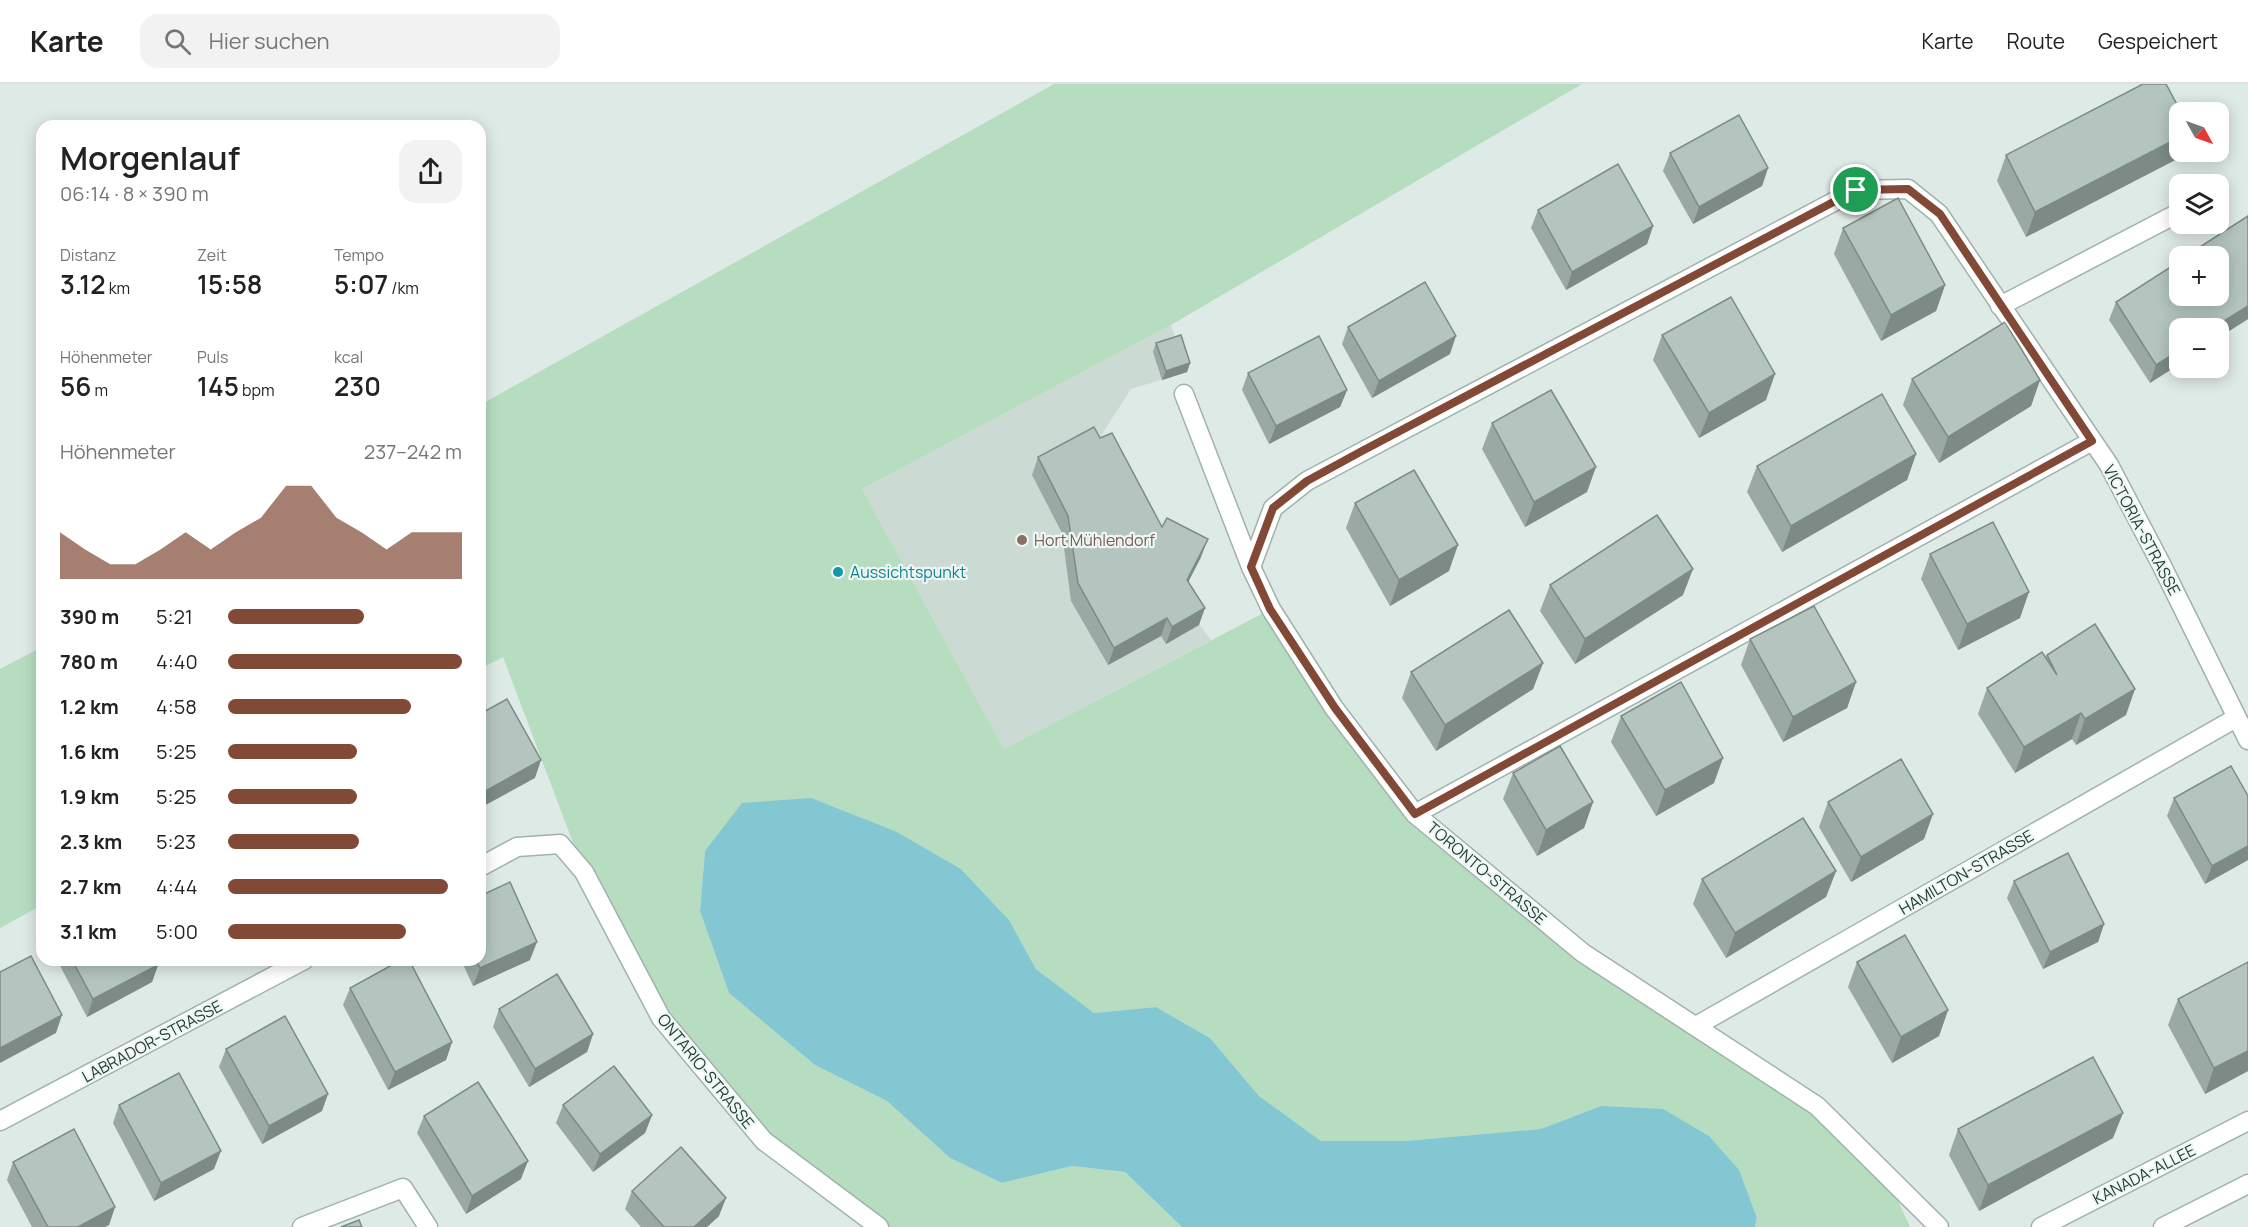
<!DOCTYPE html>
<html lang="de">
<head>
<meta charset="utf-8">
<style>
  body { margin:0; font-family:Manrope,sans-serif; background:#f2f2f2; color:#222; height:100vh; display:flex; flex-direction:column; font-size:22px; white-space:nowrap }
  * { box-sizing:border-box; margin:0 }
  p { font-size:20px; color:#767676 }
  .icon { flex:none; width:33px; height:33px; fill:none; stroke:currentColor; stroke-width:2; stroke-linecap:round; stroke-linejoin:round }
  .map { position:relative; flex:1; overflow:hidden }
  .sheet { position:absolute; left:36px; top:36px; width:450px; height:846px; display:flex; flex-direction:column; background:#fff; border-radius:18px; box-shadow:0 3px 15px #0003 }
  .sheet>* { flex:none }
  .needle { width:39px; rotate:130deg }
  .controls { position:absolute; left:2169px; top:18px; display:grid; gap:12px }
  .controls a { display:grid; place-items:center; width:60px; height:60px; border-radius:12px; background:#fff; box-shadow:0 3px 15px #0003; font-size:30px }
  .pin { position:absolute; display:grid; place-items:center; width:51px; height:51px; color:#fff; margin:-26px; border:3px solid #fff; border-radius:50%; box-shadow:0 2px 6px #0007 }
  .round { display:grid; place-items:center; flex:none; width:63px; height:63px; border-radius:18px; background:#f2f2f2 }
  .head { display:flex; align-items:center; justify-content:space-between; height:102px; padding:0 24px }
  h1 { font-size:33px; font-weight:600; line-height:45px }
  .stats { display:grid; grid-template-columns:repeat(3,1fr); gap:9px; height:102px; padding:6px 24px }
  .stats div { display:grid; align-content:center }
  .stats b { font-size:26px; font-weight:600 }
  .stats small { font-size:16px; font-weight:400 }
  .stats p { font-size:16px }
  .chart { height:168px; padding:12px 24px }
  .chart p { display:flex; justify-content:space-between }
  .chart svg { width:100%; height:108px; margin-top:6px; fill:#824936; opacity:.7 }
  ul { padding:0 24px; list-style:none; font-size:20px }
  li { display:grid; grid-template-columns:96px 72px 1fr; align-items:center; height:45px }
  li i { height:15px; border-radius:8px; background:#824936 }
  header { display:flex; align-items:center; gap:36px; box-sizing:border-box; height:84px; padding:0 30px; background:#fff; border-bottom:2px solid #e0e0e0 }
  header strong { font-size:28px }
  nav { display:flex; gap:33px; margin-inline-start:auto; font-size:21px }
  .search { width:420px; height:54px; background:#f2f2f2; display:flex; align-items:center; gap:15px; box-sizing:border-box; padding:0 21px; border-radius:18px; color:#767676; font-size:22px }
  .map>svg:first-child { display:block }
  .built { fill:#ccdad4 }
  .green { fill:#b6ddc0 }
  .water { fill:#83c7d3 }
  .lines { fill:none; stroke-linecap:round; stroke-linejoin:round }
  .minor-casing { stroke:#a1b2ac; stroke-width:21 }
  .minor { stroke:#fff; stroke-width:18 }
  .wall { fill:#9aa9a3 }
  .shaded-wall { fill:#7d8a85 }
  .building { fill:#b3c5be; stroke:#7d8a85; stroke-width:1.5 }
  .route-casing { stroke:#fff; stroke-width:12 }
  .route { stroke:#824936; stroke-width:8 }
  .education-dot { fill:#8d6e63; stroke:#eef7f3; stroke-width:2 }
  .culture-dot { fill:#0f9aa8; stroke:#eef7f3; stroke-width:2 }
  .labels { text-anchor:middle; stroke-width:4.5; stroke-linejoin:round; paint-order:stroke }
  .street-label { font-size:16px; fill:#1f3b33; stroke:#eef7f3 }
  .education-label { font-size:16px; fill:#785e54; stroke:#eef7f3; text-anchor:start }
  .culture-label { font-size:16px; fill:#0d838f; stroke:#eef7f3; text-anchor:start }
</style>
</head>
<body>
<header>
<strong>Karte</strong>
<div class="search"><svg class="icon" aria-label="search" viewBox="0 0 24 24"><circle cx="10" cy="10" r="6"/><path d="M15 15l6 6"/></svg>Hier suchen</div>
<nav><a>Karte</a><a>Route</a><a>Gespeichert</a></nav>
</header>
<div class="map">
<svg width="2248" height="1143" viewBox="0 0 2248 1143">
  <rect width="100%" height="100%" fill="#deeae5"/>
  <polygon class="built" points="1171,241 1187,288 1131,305 1099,355 1161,452 1201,473 1180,514 1211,556 1004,665 862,405"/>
  <g class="green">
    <polygon points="1054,0 1582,0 1171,241 862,405 1004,665 1271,525 1415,730 1583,869 1817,1022 1884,1086 1910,1143 1755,1143 1757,1134 1601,1022 1542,1045 1406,1057 1321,1057 1259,1012 1210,954 1156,923 1094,929 1036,885 1009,836 961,785 897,748 705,767 700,827 729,909 815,981 887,1017 950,1074 1002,1099 1072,1082 1125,1088 1182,1143 879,1143 764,1057 661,934 584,788 503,573 480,585 480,321"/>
    <polygon points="42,563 42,821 0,844 0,585"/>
  </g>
  <polygon class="water" points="811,714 897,748 961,785 1009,836 1036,885 1094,929 1156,923 1210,954 1259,1012 1321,1057 1406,1057 1541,1045 1601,1022 1663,1025 1709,1052 1739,1086 1757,1134 1755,1143 1182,1143 1125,1088 1072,1082 1002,1099 950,1074 887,1017 815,981 729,909 700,827 705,767 742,719"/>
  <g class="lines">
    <g class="minor-casing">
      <g id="minor">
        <polyline points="2000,222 2180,128"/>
        <polyline points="1184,310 1251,483 1271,525 1334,624 1415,730 1583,869 1817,1022 1939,1143"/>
        <polyline points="1251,483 1273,424 1307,397 1856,106 1908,105 1939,130 2109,381 2161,480 2248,656"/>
        <polyline points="1415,730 2092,357"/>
        <polyline points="480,783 517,763 560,760 584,788 661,934 764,1057 879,1143"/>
        <polyline points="1696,942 2236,634"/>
        <polyline points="0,1037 304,876"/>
        <polyline points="302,1143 403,1104 428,1143"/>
        <polyline points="2041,1143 2248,1037"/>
        <polyline points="2163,1143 2248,1100"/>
      </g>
    </g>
    <use href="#minor" class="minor"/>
  </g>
  <g class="wall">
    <polygon points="2183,68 2181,73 2026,153 1997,97 2006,71"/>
    <polygon points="1670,69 1768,84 1762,102 1693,140 1663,87"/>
    <polygon points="1538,126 1653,142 1647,160 1566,206 1531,144"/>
    <polygon points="2248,132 2248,235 2218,254 2218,244 2150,299 2109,236 2116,218"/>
    <polygon points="1843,144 1945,201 1936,227 1881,257 1834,170"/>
    <polygon points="1348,243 1450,270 1372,314 1342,260"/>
    <polygon points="1662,251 1766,316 1699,354 1653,276"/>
    <polygon points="1156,259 1190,279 1187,288 1162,296 1153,268"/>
    <polygon points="1248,289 1347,306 1340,323 1269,360 1242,306"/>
    <polygon points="1912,295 2040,296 2031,322 1939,379 1903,321"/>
    <polygon points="1492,339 1587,408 1525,443 1482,365"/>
    <polygon points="1100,354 1162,443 1201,473 1188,498 1199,541 1166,560 1161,552 1108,581 1071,517 1062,449 1032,391 1038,373"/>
    <polygon points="1916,370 1907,396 1782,468 1747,408 1757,382"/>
    <polygon points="1355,419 1449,487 1390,522 1346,444"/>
    <polygon points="1930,470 2020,534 1958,566 1921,495"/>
    <polygon points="1550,501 1683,511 1575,580 1540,527"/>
    <polygon points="1750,555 1856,598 1847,624 1783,658 1741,581"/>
    <polygon points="2047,571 2126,631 2076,661 2072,655 2015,689 1978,630 1987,604 2046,573"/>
    <polygon points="1543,579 1533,605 1436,667 1402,614 1411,588"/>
    <polygon points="1621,632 1714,699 1656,732 1611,658"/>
    <polygon points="1513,689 1593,718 1584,744 1537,772 1503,715"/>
    <polygon points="2248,712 2248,776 2205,800 2167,732 2174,714"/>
    <polygon points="1828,718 1924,755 1851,798 1819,743"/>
    <polygon points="1836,787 1826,813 1726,874 1693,820 1702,795"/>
    <polygon points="2014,797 2104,840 2098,858 2043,885 2007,814"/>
    <polygon points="57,876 156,876 158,881 152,898 87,933"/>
    <polygon points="461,876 530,876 473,902"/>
    <polygon points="1857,878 1948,926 1939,952 1892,979 1848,903"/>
    <polygon points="350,904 452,958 446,976 388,1006 343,921"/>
    <polygon points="2178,915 2248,987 2205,1010 2168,941"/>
    <polygon points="499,925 593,950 587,968 529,1003 493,943"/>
    <polygon points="226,965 322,1027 262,1060 219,983"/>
    <polygon points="119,1021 214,1085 154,1117 113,1039"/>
    <polygon points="563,1021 652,1031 645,1049 593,1088 556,1039"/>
    <polygon points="424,1032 521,1095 466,1130 417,1049"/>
    <polygon points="1958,1045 2113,1054 1979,1127 1949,1071"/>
    <polygon points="13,1078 115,1123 109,1141 105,1143 32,1143 7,1096"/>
    <polygon points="632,1107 719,1132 707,1143 641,1143 625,1125"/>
  </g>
  <g class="shaded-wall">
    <polygon points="2180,53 2180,68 2183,68 2181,73 2026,153 2035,128"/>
    <polygon points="1768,84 1762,102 1693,140 1699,123"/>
    <polygon points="1653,142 1647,160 1566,206 1572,188"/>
    <polygon points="1945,201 1936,227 1881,257 1891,231"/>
    <polygon points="2248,222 2248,235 2218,254 2218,244 2213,244"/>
    <polygon points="1456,252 1450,270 1372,314 1379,297"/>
    <polygon points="2180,266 2180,280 2150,299 2156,281"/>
    <polygon points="1190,279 1187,288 1162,296 1166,287"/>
    <polygon points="1775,290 1766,316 1699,354 1709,329"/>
    <polygon points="2040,296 2031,322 1939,379 1948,353"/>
    <polygon points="1347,306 1340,323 1269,360 1276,342"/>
    <polygon points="1916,370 1907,396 1782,468 1791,442"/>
    <polygon points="1596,383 1587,408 1525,443 1534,418"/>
    <polygon points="1208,455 1201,473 1180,514 1187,496"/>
    <polygon points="1458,461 1449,487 1390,522 1399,496"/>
    <polygon points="1693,485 1683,511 1575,580 1585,555"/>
    <polygon points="2029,508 2020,534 1958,566 1967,540"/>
    <polygon points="1205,524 1199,541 1166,560 1172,543"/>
    <polygon points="1167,534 1161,552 1108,581 1114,564"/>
    <polygon points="1543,579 1533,605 1436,667 1445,641"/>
    <polygon points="1856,598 1847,624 1783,658 1793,633"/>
    <polygon points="2135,605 2126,631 2076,661 2085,635"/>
    <polygon points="2081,629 2072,655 2015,689 2024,663"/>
    <polygon points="1723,674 1714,699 1656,732 1665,706"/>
    <polygon points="541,676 535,694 480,724 480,710"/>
    <polygon points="1593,718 1584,744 1537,772 1546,746"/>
    <polygon points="1933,730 1924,755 1851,798 1861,773"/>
    <polygon points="2248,762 2248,776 2205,800 2212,782"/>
    <polygon points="1836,787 1826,813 1726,874 1735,849"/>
    <polygon points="2104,840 2098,858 2043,885 2050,868"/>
    <polygon points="537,858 530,876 473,902 480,884"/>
    <polygon points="158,881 152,898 87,933 93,915"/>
    <polygon points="1948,926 1939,952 1892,979 1901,953"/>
    <polygon points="62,931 56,949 0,979 0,964"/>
    <polygon points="593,950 587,968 529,1003 535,985"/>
    <polygon points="452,958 446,976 388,1006 395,988"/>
    <polygon points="2248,967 2248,987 2205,1010 2214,984"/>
    <polygon points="328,1010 322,1027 262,1060 269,1042"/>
    <polygon points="2123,1029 2113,1054 1979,1127 1988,1101"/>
    <polygon points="652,1031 645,1049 593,1088 600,1070"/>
    <polygon points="221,1067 214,1085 154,1117 161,1099"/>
    <polygon points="528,1077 521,1095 466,1130 472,1112"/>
    <polygon points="726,1114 719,1132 707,1143 694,1143"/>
    <polygon points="115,1123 109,1141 105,1143 78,1143"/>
  </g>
  <g class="building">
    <polygon points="2143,0 2166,0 2181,28 2180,28 2180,53 2035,128 2006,71"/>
    <polygon points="1739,31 1768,84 1699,123 1670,69"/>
    <polygon points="1618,80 1653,142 1572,188 1538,126"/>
    <polygon points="1898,114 1945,201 1891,231 1843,144"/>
    <polygon points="2248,132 2248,222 2213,244 2180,244 2180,266 2156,281 2116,218 2180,177 2180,212 2218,212 2218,172 2186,172"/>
    <polygon points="1425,198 1456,252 1379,297 1348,243"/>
    <polygon points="1731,213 1775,290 1709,329 1662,251"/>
    <polygon points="2005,238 2040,296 1948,353 1912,295"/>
    <polygon points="1181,251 1190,279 1166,287 1156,259"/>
    <polygon points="1319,252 1347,306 1276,342 1248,289"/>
    <polygon points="1551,306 1596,383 1534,418 1492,339"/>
    <polygon points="1882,310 1916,370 1791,442 1757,382"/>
    <polygon points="1094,343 1100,354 1112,349 1162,443 1167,434 1208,455 1187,496 1205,524 1172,543 1167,534 1114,564 1078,499 1068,432 1038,373"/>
    <polygon points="1414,386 1458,461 1399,496 1355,419"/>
    <polygon points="1657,431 1693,485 1585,555 1550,501"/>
    <polygon points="1993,438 2029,508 1967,540 1930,470"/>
    <polygon points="1814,522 1856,598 1793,633 1750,555"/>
    <polygon points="1509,526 1543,579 1445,641 1411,588"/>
    <polygon points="2095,540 2135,605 2085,635 2081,629 2024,663 1987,604 2042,568 2057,591 2047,571"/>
    <polygon points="1681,598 1723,674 1665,706 1621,632"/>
    <polygon points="507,615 541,676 480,710 480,630"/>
    <polygon points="1560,662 1593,718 1546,746 1513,689"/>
    <polygon points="1901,675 1933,730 1861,773 1828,718"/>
    <polygon points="2231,682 2248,712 2248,762 2212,782 2174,714"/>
    <polygon points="1803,734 1836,787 1735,849 1702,795"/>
    <polygon points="2068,769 2104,840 2050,868 2014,797"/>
    <polygon points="510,798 537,858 480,884 476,876 480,876 480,812"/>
    <polygon points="1905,851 1948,926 1901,953 1857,878"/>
    <polygon points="31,872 62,931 0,964 0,888"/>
    <polygon points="72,876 156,876 158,881 93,915"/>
    <polygon points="401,876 409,876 452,958 395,988 350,904"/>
    <polygon points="2248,878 2248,967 2214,984 2178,915"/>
    <polygon points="557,890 593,950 535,985 499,925"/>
    <polygon points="285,932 328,1010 269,1042 226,965"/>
    <polygon points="2093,973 2123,1029 1988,1101 1958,1045"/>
    <polygon points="614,982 652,1031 600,1070 563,1021"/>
    <polygon points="179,989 221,1067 161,1099 119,1021"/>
    <polygon points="478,998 528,1077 472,1112 424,1032"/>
    <polygon points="74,1045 115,1123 78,1143 48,1143 13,1078"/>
    <polygon points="681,1063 726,1114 694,1143 664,1143 632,1107"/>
    <polygon points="359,1136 362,1143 341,1143"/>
  </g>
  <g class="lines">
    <g class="route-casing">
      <polygon id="route" points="1908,105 1940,130 2092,357 1415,730 1335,624 1270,525 1251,483 1273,424 1307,397 1362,367 1856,106"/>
    </g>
    <use href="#route" class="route"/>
  </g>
  <circle class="education-dot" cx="1022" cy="456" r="6"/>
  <circle class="culture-dot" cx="838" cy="488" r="6"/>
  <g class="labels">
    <g class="street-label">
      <text transform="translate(2142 446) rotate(62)" y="6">VICTORIA-STRASSE</text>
      <text transform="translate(1966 788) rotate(-30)" y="6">HAMILTON-STRASSE</text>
      <text transform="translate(1487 789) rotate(40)" y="6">TORONTO-STRASSE</text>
      <text transform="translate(152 957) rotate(-28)" y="6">LABRADOR-STRASSE</text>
      <text transform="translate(706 987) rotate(51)" y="6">ONTARIO-STRASSE</text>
      <text transform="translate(2144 1090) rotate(-27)" y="6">KANADA-ALLEE</text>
    </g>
    <g class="education-label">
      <text x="1034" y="462">Hort Mühlendorf</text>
    </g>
    <g class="culture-label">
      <text x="850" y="494">Aussichtspunkt</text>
    </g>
  </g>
</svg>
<div class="controls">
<a><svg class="needle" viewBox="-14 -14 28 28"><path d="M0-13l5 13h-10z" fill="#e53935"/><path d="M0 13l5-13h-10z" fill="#767676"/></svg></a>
<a><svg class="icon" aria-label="layers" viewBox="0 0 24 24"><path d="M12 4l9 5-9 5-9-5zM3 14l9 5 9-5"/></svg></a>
<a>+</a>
<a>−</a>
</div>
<div class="pin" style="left:1856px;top:106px;background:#1e9e55"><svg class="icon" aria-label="arrive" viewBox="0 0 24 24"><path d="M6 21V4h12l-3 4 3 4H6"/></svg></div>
<section class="sheet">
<div class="head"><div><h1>Morgenlauf</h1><p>06:14 · 8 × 390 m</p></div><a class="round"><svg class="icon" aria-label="share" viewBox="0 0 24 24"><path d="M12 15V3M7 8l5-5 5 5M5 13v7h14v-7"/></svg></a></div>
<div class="stats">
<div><p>Distanz</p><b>3.12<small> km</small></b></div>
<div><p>Zeit</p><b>15:58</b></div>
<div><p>Tempo</p><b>5:07<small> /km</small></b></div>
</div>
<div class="stats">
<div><p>Höhenmeter</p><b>56<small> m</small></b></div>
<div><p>Puls</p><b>145<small> bpm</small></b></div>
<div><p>kcal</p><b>230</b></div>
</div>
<div class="chart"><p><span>Höhenmeter</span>237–242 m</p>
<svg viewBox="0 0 160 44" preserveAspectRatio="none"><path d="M0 44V25L10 32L20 38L30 38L40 32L50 25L60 32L70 25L80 19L90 6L100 6L110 19L120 25L130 32L140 25L150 25L160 25V44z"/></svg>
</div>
<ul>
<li><b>390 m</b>5:21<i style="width:58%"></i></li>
<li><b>780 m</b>4:40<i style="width:100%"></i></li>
<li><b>1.2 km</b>4:58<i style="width:78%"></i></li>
<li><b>1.6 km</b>5:25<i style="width:55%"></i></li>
<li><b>1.9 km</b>5:25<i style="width:55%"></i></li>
<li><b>2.3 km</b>5:23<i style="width:56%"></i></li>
<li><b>2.7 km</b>4:44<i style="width:94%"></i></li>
<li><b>3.1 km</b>5:00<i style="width:76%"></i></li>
</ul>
</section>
</div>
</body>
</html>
